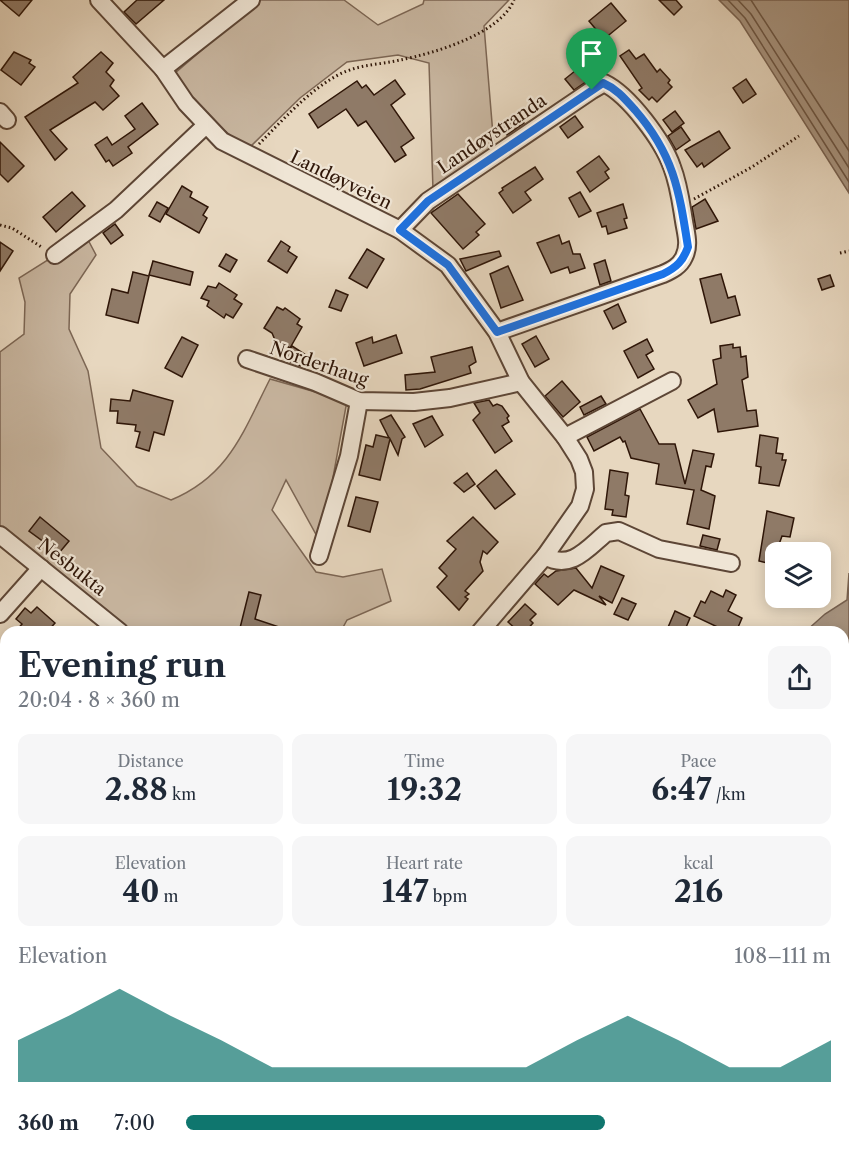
<!DOCTYPE html>
<html lang="en">
<head>
<meta charset="utf-8">
<style>
  body { margin:0; font-family:"Libre Caslon Text",serif; background:#f6f6f7; color:#1f2937; height:100vh; display:flex; flex-direction:column; font-size:22px; white-space:nowrap }
  * { box-sizing:border-box; margin:0 }
  p { font-size:20px; color:#747a83 }
  .icon { flex:none; width:33px; height:33px; fill:none; stroke:currentColor; stroke-width:2; stroke-linecap:round; stroke-linejoin:round }
  .map { position:relative; flex:1; overflow:hidden }
  .details { position:absolute; left:0px; top:626px; width:849px; height:532px; display:flex; flex-direction:column; background:#fff; border-radius:18px 18px 0 0; box-shadow:0 3px 15px #0003 }
  .details>* { flex:none }
  .fabs { position:absolute; left:765px; top:542px; display:grid; gap:12px }
  .fabs a { display:grid; place-items:center; width:66px; height:66px; border-radius:12px; background:#fff; box-shadow:0 3px 15px #0003; font-size:30px }
  .pin { position:absolute; display:grid; place-items:center; width:51px; height:51px; color:#fff; margin:-62px -26px; border-radius:50% 50% 50% 0; rotate:-45deg; box-shadow:0 0 6px #0007 }
  .pin .icon { rotate:45deg }
  .round { display:grid; place-items:center; flex:none; width:63px; height:63px; border-radius:12px; background:#f6f6f7 }
  .headline { display:flex; align-items:center; justify-content:space-between; height:102px; padding:0 18px }
  h1 { font-size:33px; font-weight:700; line-height:45px }
  .metrics { display:grid; grid-template-columns:repeat(3,1fr); gap:9px; height:102px; padding:6px 18px }
  .metrics div { display:grid; align-content:center; border-radius:12px; background:#f6f6f7; text-align:center }
  .metrics b { font-size:30px; font-weight:700 }
  .metrics small { font-size:16px; font-weight:400 }
  .metrics p { font-size:16px }
  .chart { height:168px; padding:12px 18px }
  .chart p { display:flex; justify-content:space-between }
  .chart svg { width:100%; height:108px; margin-top:6px; fill:#0f766e; opacity:.7 }
  ul { padding:0 18px; list-style:none; font-size:20px }
  li { display:grid; grid-template-columns:96px 72px 1fr; align-items:center; height:45px }
  li i { height:15px; border-radius:8px; background:#0f766e }
  .map>svg:first-child { display:block }
  .green { fill:#c8b6a0; stroke:#7c6654; stroke-width:1.5 }
  .water { fill:#a89581; stroke:#786251; stroke-width:1.5 }
  .lines { fill:none; stroke-linecap:round; stroke-linejoin:round }
  .shore { stroke:#6c5644; stroke-width:1.5 }
  .building { fill:#8f7a67; stroke:#2f1608; stroke-width:1.5 }
  .minor-casing { stroke:#5d4636; stroke-width:20 }
  .major-casing { stroke:#2f1608; stroke-width:26 }
  .path { stroke:#2f1608; stroke-width:3; stroke-dasharray:1.5 3; stroke-linecap:butt }
  .minor { stroke:#efe5d5; stroke-width:16 }
  .major { stroke:#e7d7bf; stroke-width:22 }
  .route-casing { stroke:#fff; stroke-width:12 }
  .route { stroke:#1a73e8; stroke-width:8 }
  .labels { text-anchor:middle; stroke-width:4.5; stroke-linejoin:round; paint-order:stroke }
  .street-label { font-size:18px; fill:#2f1608; stroke:#efe5d5 }
</style>
</head>
<body>
<div class="map">
<svg width="849" height="1157" viewBox="0 0 849 1157">
  <rect width="100%" height="100%" fill="#e7d7bf"/>
  <filter id="stains"><feTurbulence type="fractalNoise" baseFrequency=".00333" numOctaves="4"/><feColorMatrix values="0 0 0 0 .2 0 0 0 0 .09 0 0 0 0 .02 0 0 0 .5 -.17"/></filter>
  <radialGradient id="worn" r=".72"><stop offset=".6" stop-color="#630" stop-opacity="0"/><stop offset="1" stop-color="#630" stop-opacity=".3"/></radialGradient>
  <g class="green">
    <polygon points="260,0 344,0 378,25 423,4 424,0 509,0 484,26 494,147 433,190 429,63 398,55 347,62 300,98 247,150 167,80"/>
    <path d="M86,236L96,255L70,294L69,329L88,371L101,448L137,486L171,500C229,476 243,432 270,379L347,401L325,521L318,538L286,480L272,510L316,572L343,577L382,569L391,601L347,620L341,631H122L0,532V352L24,334L25,302L19,278Z"/>
  </g>
  <g class="water">
    <polygon points="719,0 849,0 849,193 740,21"/>
    <polygon points="849,573 849,896 843,893 843,632 806,631 825,614 847,600"/>
  </g>
  <g class="lines">
    <g class="shore">
      <polyline points="728,0 745,18 849,182"/>
      <polyline points="738,0 751,14 849,168"/>
      <polyline points="751,0 849,151"/>
    </g>
  </g>
  <g class="building">
    <polygon points="0,0 32,0 19,16"/>
    <polygon points="137,0 164,0 136,24 124,12"/>
    <polygon points="659,0 676,0 682,7 674,15"/>
    <polygon points="611,3 626,21 604,39 589,21"/>
    <polygon points="629,50 636,59 644,54 657,72 660,69 670,80 668,83 672,87 657,102 652,97 649,100 639,90 642,88 620,56"/>
    <polygon points="14,52 31,60 29,63 35,67 21,85 1,70"/>
    <polygon points="101,52 113,63 106,72 114,80 110,86 119,96 103,110 95,102 50,130 67,149 55,160 25,117 78,83 73,77"/>
    <polygon points="580,67 590,79 574,90 565,79"/>
    <polygon points="746,79 756,94 743,103 733,88"/>
    <polygon points="395,80 405,94 391,105 414,138 401,147 406,155 395,162 366,121 358,126 346,109 318,128 309,114 357,81 362,88 366,85 374,95"/>
    <polygon points="142,103 158,124 128,147 132,153 113,166 109,160 106,162 95,145 107,137 112,145 135,129 125,116"/>
    <polygon points="675,111 684,123 672,132 663,120"/>
    <polygon points="518,114 524,123 507,135 500,125"/>
    <polygon points="575,116 583,127 568,138 560,127"/>
    <polygon points="681,127 690,140 676,150 668,136"/>
    <polygon points="719,131 730,148 704,167 702,163 697,167 685,150"/>
    <polygon points="0,142 24,166 8,182 0,174"/>
    <polygon points="599,156 609,169 605,172 609,178 590,192 577,172"/>
    <polygon points="535,167 543,179 525,192 531,200 513,213 499,193 503,190 502,188"/>
    <polygon points="182,186 192,192 190,197 208,207 203,215 207,218 199,233 166,214"/>
    <polygon points="72,192 85,206 56,232 43,217"/>
    <polygon points="580,192 591,211 579,217 569,198"/>
    <polygon points="458,194 485,224 476,232 479,235 463,249 431,213"/>
    <polygon points="705,199 718,221 696,229 692,207"/>
    <polygon points="157,202 168,208 160,222 149,216"/>
    <polygon points="623,204 627,218 624,219 627,228 608,234 606,226 602,227 597,213"/>
    <polygon points="115,224 123,235 111,244 103,233"/>
    <polygon points="559,235 562,244 569,241 573,254 580,254 585,268 570,273 568,267 551,273 537,243"/>
    <polygon points="281,241 290,247 288,251 297,257 287,273 268,261"/>
    <polygon points="0,242 13,251 0,271"/>
    <polygon points="367,249 384,259 367,288 349,278"/>
    <polygon points="499,251 501,256 466,271 460,259"/>
    <polygon points="226,254 237,260 230,272 219,266"/>
    <polygon points="605,260 611,281 600,285 594,264"/>
    <polygon points="153,261 193,272 190,285 149,275"/>
    <polygon points="508,266 523,300 501,308 490,274"/>
    <polygon points="133,272 149,276 138,323 106,315 112,289 128,293"/>
    <polygon points="721,274 728,298 735,296 740,315 711,323 700,279"/>
    <polygon points="830,275 834,286 822,290 818,279"/>
    <polygon points="219,283 237,295 234,299 242,304 233,318 226,314 224,318 207,306 209,301 201,298 208,286 216,288"/>
    <polygon points="336,290 348,295 341,311 329,307"/>
    <polygon points="618,304 626,322 613,329 604,311"/>
    <polygon points="277,307 283,310 285,308 300,319 297,324 302,327 290,348 275,340 272,333 264,328"/>
    <polygon points="396,335 402,353 364,366 356,343 372,337 373,343"/>
    <polygon points="536,336 549,359 535,367 522,344"/>
    <polygon points="182,337 198,345 182,377 165,368"/>
    <polygon points="647,339 653,351 646,355 654,369 638,378 624,351"/>
    <polygon points="733,344 733,348 740,347 741,357 746,356 748,377 742,380 747,411 756,410 758,426 718,432 714,409 698,418 688,400 717,384 713,360 721,358 720,346"/>
    <polygon points="292,346 306,355 300,366 284,359"/>
    <polygon points="472,347 476,362 469,366 471,373 420,389 406,390 405,375 435,372 431,357"/>
    <polygon points="562,381 580,402 563,417 545,396"/>
    <polygon points="133,390 173,401 164,435 154,432 149,451 136,447 140,432 135,431 136,425 117,423 118,411 110,411 111,399 130,401"/>
    <polygon points="601,396 606,404 584,415 580,407"/>
    <polygon points="489,400 493,406 497,404 502,406 509,416 507,418 509,422 502,426 512,441 495,453 473,420 480,413 474,403"/>
    <polygon points="640,409 659,444 675,444 685,484 693,450 714,454 711,467 706,466 701,490 715,496 709,529 687,524 694,490 656,484 659,464 631,458 625,441 623,442 620,437 594,451 587,437"/>
    <polygon points="391,415 405,437 402,439 398,455 390,439 380,480 359,475 366,445 373,447 376,435 389,438 380,420"/>
    <polygon points="432,416 443,435 425,447 413,424"/>
    <polygon points="760,435 778,438 776,453 783,454 782,460 786,460 779,486 759,483 761,467 756,466"/>
    <polygon points="496,470 515,494 495,509 477,486"/>
    <polygon points="610,470 628,473 625,495 629,496 626,517 612,515 613,510 605,509"/>
    <polygon points="467,473 475,484 464,492 454,483"/>
    <polygon points="356,497 378,502 370,532 348,526"/>
    <polygon points="767,511 794,518 790,537 782,536 772,564 759,561"/>
    <polygon points="40,517 69,541 59,553 29,531"/>
    <polygon points="473,517 498,542 487,554 483,551 480,562 483,571 465,591 469,594 465,597 468,599 459,610 437,587 447,576 439,568 456,549 447,541"/>
    <polygon points="703,535 720,539 717,550 700,546"/>
    <polygon points="601,566 624,576 612,603 599,596 606,605 574,590 558,605 535,584 544,574 548,577 556,571 576,568 592,588"/>
    <polygon points="726,590 736,595 728,611 742,618 736,632 728,632 694,616 701,601 705,603 711,591 723,597"/>
    <polygon points="249,592 261,595 255,619 285,629 285,632 239,632"/>
    <polygon points="622,598 636,604 628,620 614,614"/>
    <polygon points="525,604 536,614 530,620 533,623 525,632 519,632 508,622"/>
    <polygon points="37,607 55,623 47,632 15,632 22,624 16,619 25,608 31,613"/>
    <polygon points="675,611 690,618 684,632 666,632"/>
  </g>
  <g class="lines">
    <g class="minor-casing">
      <g id="minor">
        <polyline points="99,0 163,69 186,103 222,141 400,230 448,265 497,332 521,382 565,437 579,459 584,472 585,489 580,506 545,556 480,632"/>
        <polyline points="163,69 251,0"/>
        <polyline points="0,112 7,120"/>
        <path d="M400,230L428,201L592,90L604,83C629,95 663,141 672,167C679,185 681,203 684,221C686,234 690,245 684,257C680,266 672,270 663,274L497,332"/>
        <polyline points="55,255 116,210 205,126"/>
        <polyline points="247,359 315,382 359,401 414,402 450,398 521,382"/>
        <polyline points="565,437 672,381"/>
        <polyline points="0,535 120,632"/>
        <polyline points="319,556 349,456 359,401"/>
        <path d="M545,556C571,571 588,548 606,533L619,531L659,549L731,563"/>
        <polyline points="0,614 41,568"/>
        <polyline points="843,949 849,938"/>
        <polyline points="843,1002 849,1009"/>
        <polyline points="0,1015 6,1022"/>
        <polyline points="0,1123 6,1125"/>
        <polyline points="142,1152 203,1155 304,1152"/>
        <polyline points="471,1152 477,1157"/>
        <polyline points="645,1152 652,1157"/>
        <polyline points="620,1157 625,1152"/>
      </g>
    </g>
    <g class="major-casing">
      <g id="major">
        <polyline points="843,1126 849,1126"/>
        <polyline points="743,1157 753,1152"/>
      </g>
    </g>
    <g class="path">
      <path d="M259,144C283,120 308,91 338,75C359,64 379,65 400,60C435,53 500,34 514,0"/>
      <polyline points="694,199 752,167 799,136"/>
      <polyline points="0,225 12,228 43,248"/>
      <polyline points="840,253 849,251"/>
      <polyline points="843,842 849,831"/>
      <polyline points="814,1157 826,1152"/>
    </g>
    <use href="#minor" class="minor"/>
    <use href="#major" class="major"/>
  </g>
  <g class="lines">
    <g class="route-casing">
      <path id="route" d="M603,83C617,89 625,99 635,110C674,155 679,190 688,247C683,261 677,267 663,274L497,332L448,265L400,230L428,201Z"/>
    </g>
    <use href="#route" class="route"/>
  </g>
  <g class="labels">
    <g class="street-label">
      <text transform="translate(492 134) rotate(-34)" y="6">Landøystranda</text>
      <text transform="translate(341 180) rotate(26)" y="6">Landøyveien</text>
      <text transform="translate(319 364) rotate(19)" y="6">Norderhaug</text>
      <text transform="translate(72 567) rotate(38)" y="6">Nesbukta</text>
    </g>
  </g>
  <rect width="100%" height="100%" filter="url(#stains)"/>
  <rect width="100%" height="100%" fill="url(#worn)"/>
</svg>
<div class="fabs">
<a><svg class="icon" aria-label="layers" viewBox="0 0 24 24"><path d="M12 4l9 5-9 5-9-5zM3 14l9 5 9-5"/></svg></a>
</div>
<div class="pin" style="left:592px;top:90px;background:#1e9e55"><svg class="icon" aria-label="arrive" viewBox="0 0 24 24"><path d="M6 21V4h12l-3 4 3 4H6"/></svg></div>
<section class="details">
<div class="headline"><div><h1>Evening run</h1><p>20:04 · 8 × 360 m</p></div><a class="round"><svg class="icon" aria-label="share" viewBox="0 0 24 24"><path d="M12 15V3M7 8l5-5 5 5M5 13v7h14v-7"/></svg></a></div>
<div class="metrics">
<div><p>Distance</p><b>2.88<small> km</small></b></div>
<div><p>Time</p><b>19:32</b></div>
<div><p>Pace</p><b>6:47<small> /km</small></b></div>
</div>
<div class="metrics">
<div><p>Elevation</p><b>40<small> m</small></b></div>
<div><p>Heart rate</p><b>147<small> bpm</small></b></div>
<div><p>kcal</p><b>216</b></div>
</div>
<div class="chart"><p><span>Elevation</span>108–111 m</p>
<svg viewBox="0 0 160 44" preserveAspectRatio="none"><path d="M0 44V27L10 17L20 6L30 17L40 27L50 38L60 38L70 38L80 38L90 38L100 38L110 27L120 17L130 27L140 38L150 38L160 27V44z"/></svg>
</div>
<ul>
<li><b>360 m</b>7:00<i style="width:65%"></i></li>
</ul>
</section>
</div>
</body>
</html>
